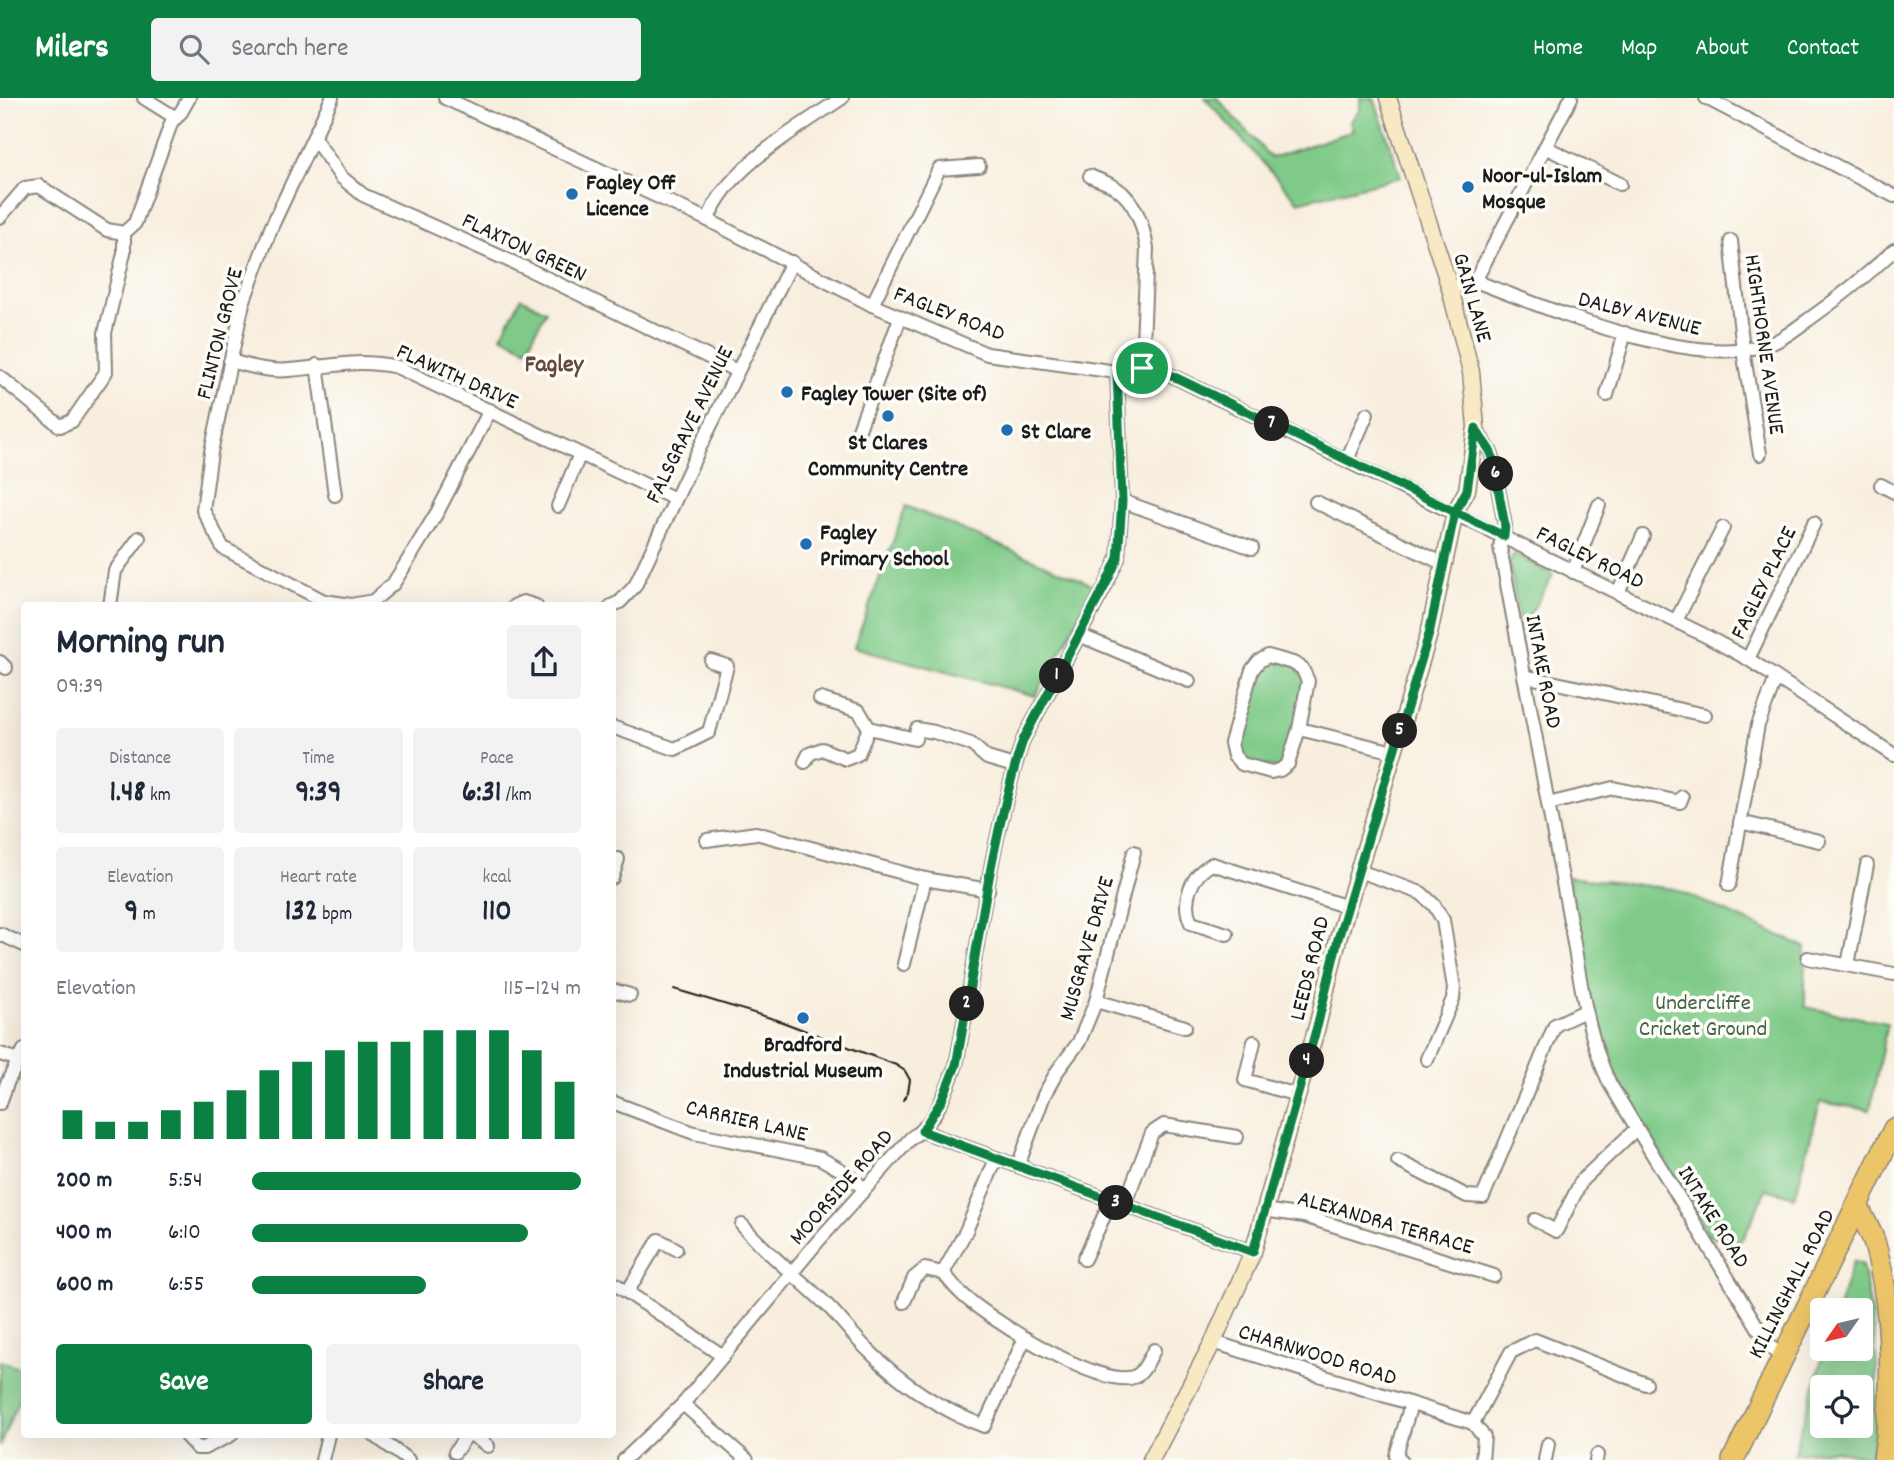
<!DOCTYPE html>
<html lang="en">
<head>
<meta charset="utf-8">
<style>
  body { margin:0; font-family:Dekko,sans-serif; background:#f2f2f3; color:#1f2937; height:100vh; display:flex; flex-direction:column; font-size:26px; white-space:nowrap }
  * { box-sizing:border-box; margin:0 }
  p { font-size:23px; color:#747a83 }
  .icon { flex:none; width:38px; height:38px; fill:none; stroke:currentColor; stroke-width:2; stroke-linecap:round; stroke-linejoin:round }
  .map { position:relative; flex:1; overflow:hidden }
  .side { position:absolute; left:21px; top:504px; width:595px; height:836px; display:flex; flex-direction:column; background:#fff; border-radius:7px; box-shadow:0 7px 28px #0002 }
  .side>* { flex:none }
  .needle { width:46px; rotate:236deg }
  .tools { position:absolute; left:1810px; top:1200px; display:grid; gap:14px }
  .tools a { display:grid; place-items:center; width:63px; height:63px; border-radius:7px; background:#fff; box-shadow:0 7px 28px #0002; font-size:35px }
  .pin { position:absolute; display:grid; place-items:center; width:60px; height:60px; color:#fff; margin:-30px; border:4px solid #fff; border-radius:50%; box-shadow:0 2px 7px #0007 }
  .km { position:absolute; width:35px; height:35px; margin:-18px; border-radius:50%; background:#222; color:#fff; font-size:19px; line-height:35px; text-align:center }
  .round { display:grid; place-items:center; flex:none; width:74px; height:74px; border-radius:7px; background:#f2f2f3 }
  .overview { display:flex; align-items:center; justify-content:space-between; height:119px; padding:0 35px }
  h1 { font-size:38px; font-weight:700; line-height:52px }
  .figures { display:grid; grid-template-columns:repeat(3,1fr); gap:10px; height:119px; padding:7px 35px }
  .figures div { display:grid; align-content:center; border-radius:7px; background:#f2f2f3; text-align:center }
  .figures b { font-size:30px; font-weight:700 }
  .figures small { font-size:19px; font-weight:400 }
  .figures p { font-size:19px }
  .chart { height:196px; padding:14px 35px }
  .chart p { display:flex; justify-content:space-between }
  .chart svg { width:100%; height:126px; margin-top:7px; stroke:#0b8043; stroke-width:6 }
  .action { display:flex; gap:14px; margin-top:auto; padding:14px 35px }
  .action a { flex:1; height:80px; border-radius:7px; background:#0b8043; color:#fff; font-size:28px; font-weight:700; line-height:80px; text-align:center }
  .action a+a { background:#f2f2f3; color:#1f2937 }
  ul { padding:0 35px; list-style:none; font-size:23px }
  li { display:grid; grid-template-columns:112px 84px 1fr; align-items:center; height:52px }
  li i { height:18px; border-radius:9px; background:#0b8043 }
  header { display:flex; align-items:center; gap:42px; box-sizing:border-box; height:98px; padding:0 35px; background:#0b8043; color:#fff }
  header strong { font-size:33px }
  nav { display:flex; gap:38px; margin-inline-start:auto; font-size:24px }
  .search { width:490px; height:63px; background:#f2f2f3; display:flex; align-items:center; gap:18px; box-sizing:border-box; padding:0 24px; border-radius:7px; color:#747a83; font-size:26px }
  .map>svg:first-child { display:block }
  .green { fill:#7fca88; stroke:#4e7352; stroke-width:2; fill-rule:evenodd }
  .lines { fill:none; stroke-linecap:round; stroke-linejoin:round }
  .street-casing { stroke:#8a857d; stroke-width:16 }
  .secondary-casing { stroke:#8a857d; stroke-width:19 }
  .highway-casing { stroke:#8a857d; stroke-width:24 }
  .street { stroke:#fff; stroke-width:12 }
  .secondary { stroke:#f8e8c3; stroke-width:16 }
  .highway { stroke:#edc569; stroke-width:21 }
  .tram { stroke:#1c1c1c; stroke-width:2 }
  .route-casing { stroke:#fff; stroke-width:14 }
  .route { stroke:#0b8043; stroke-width:9 }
  .poi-dot { fill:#1f6fb2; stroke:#fdfcf7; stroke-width:2.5 }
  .labels { text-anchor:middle; stroke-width:7; stroke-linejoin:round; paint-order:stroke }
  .poi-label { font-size:23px; font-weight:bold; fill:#1c1c1c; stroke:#fdfcf7; text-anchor:start }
  .street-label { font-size:23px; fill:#1c1c1c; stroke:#fdfcf7 }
  .park-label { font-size:23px; fill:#446247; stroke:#fdfcf7 }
  .neighbourhood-label { font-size:24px; font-weight:bold; fill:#64493f; stroke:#fdfcf7 }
</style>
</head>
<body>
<header>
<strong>Milers</strong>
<div class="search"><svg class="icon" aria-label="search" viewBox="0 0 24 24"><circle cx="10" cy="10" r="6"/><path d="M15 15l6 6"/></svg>Search here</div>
<nav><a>Home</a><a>Map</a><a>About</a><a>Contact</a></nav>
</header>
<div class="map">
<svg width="1894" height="1362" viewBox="0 0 1894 1362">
  <rect width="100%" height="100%" fill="#fdfcf7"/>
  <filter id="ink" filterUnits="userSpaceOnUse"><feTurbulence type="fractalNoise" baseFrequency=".0143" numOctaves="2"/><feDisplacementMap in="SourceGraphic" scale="14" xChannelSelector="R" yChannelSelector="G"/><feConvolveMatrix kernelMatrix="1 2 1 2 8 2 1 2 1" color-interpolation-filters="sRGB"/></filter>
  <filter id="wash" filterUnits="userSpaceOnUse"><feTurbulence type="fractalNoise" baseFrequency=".00686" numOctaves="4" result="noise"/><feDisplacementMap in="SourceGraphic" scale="28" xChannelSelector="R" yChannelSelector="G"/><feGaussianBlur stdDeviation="1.57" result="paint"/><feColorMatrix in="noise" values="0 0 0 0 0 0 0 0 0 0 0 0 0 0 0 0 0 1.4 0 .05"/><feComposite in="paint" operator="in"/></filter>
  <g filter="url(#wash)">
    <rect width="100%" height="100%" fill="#f8eede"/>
    <g class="green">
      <polygon points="1205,0 1217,0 1271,60 1353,33 1350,24 1360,12 1360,0 1374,0 1401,79 1298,104"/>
      <polygon points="521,200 546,213 527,251 501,238"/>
      <polygon points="906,408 1096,488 1035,598 854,549"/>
      <polygon points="1514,456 1553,477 1521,532 1509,464"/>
      <polygon points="1259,563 1293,565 1308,583 1280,672 1234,658 1252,573"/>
      <polygon points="1568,779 1675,791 1805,849 1805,909 1887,925 1870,1012 1820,1004 1795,1099 1766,1091 1744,1139 1729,1150 1719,1140 1708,1138 1615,977 1591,905"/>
      <path d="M1853,1163L1862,1167C1876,1233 1884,1293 1870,1360L1834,1352L1794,1355L1825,1251H1860V1213H1837ZM1822,1290H1860V1328H1822Z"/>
      <polygon points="0,1263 24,1272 24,1288 0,1348"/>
    </g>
  </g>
  <g filter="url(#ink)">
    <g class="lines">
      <g class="street-casing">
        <g id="street">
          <polyline points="144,0 176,20"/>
          <polyline points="332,0 271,130 243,205 211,354 203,412 223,450 324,503 351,507 373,503 393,486 407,464 438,413 490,312"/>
          <polyline points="445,0 708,122 872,207 987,256 1117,274 1154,269 1704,537 1748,561 1894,657"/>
          <polyline points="1706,0 1894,98"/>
          <polyline points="314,40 341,79 363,97 530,172 737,273"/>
          <polyline points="1545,49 1620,86"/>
          <path d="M1090,78C1098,82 1109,85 1116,90C1136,103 1143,128 1147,150L1142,270"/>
          <polyline points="0,119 25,90 39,88 107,132 124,135 135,125 172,23 181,14 189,0"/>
          <path d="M708,122C725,71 798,30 842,0"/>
          <polyline points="1731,143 1743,252 1760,356"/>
          <path d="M1475,183C1550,211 1695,274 1772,245C1785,240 1796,230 1808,222C1838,201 1866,178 1894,152"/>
          <polyline points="1450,190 1475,183 1571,0"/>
          <polyline points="872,207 939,71 979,68"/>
          <path d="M230,263C249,268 269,274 289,272C331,269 353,260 397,269L675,401"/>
          <polyline points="317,267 335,397"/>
          <polyline points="0,279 60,328 72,323 106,274 105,235 124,155 124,135"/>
          <polyline points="1607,297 1625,235"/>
          <path d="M1476,329C1480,341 1488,347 1492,357L1505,428L1500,449L1571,828"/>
          <polyline points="858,334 900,220"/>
          <polyline points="1347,362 1367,316"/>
          <polyline points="1881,387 1894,394"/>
          <polyline points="1122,403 1252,450"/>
          <polyline points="1316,404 1444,466"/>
          <polyline points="558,408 580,356"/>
          <polyline points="1573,474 1599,407"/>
          <polyline points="1618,495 1643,438"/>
          <polyline points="110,508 115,473 139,440"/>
          <polyline points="514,508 523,504 536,508"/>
          <polyline points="611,508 620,504 635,488 700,349 792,164"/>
          <polyline points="1676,523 1723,430"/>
          <polyline points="1079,537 1189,583"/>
          <polygon points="1268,558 1293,565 1302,570 1308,583 1299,631 1288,666 1280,672 1271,674 1242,666 1234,658 1231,645 1252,572 1259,563"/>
          <polyline points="1748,561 1814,425"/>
          <polyline points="0,564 6,570"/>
          <polyline points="1524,578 1705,617"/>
          <polyline points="820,601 859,613 869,630"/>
          <polyline points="612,629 675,651 709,634 727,568 711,563"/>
          <polyline points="1299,631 1394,654"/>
          <polyline points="805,664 809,656 822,651 846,661 858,656 869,630 915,641 917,631 934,634 971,646 987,660 1014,668"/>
          <polyline points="1548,706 1613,690 1680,704 1682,699"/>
          <polyline points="1740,724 1819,743"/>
          <polyline points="707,742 756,735 925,781 988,792"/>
          <polyline points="1359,773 1421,795 1434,807 1443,822 1454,890 1453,901 1427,961"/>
          <polyline points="612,780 618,761"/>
          <polyline points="1729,787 1758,627 1776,580"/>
          <path d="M1572,834C1581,885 1587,938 1610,986L1766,1243L1781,1260"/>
          <polyline points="0,836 24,847"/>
          <path d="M1227,836L1191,825C1181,803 1191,777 1212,766L1348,809"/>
          <polyline points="1808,860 1894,876"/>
          <polyline points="904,866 925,781"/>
          <polyline points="1848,867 1867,767"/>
          <polyline points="612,892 630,897"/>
          <polyline points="1096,903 1185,929"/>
          <polyline points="1254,944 1245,982 1297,997"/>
          <polyline points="0,956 19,962"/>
          <polyline points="612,1004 694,1035 820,1060 841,1072 865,1091"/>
          <polyline points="0,1005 7,985 24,952"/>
          <polyline points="922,1033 1253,1154"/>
          <path d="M996,1061L966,1133L943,1175C949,1181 954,1189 961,1195C985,1219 1103,1294 1136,1278C1144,1274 1150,1259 1154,1252"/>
          <polyline points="1398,1063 1467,1098 1483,1099 1555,927 1585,913"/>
          <polyline points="1018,1068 1044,997 1058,972 1079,944 1096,903 1134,754"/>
          <polyline points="1124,1108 1152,1035 1164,1027 1237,1039"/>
          <polyline points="1264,1112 1304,1118 1494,1178"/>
          <polyline points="1535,1122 1556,1133 1582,1082 1636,1031"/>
          <path d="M742,1127C769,1158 799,1180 828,1208C842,1222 854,1239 868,1252C902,1286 939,1311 984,1328L1025,1240"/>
          <polyline points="1084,1161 1111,1103"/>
          <polyline points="612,1184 723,1258"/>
          <polyline points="628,1193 659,1142 676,1151"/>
          <polyline points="904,1204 914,1180 925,1171 943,1175"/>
          <polyline points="1213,1244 1473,1325 1484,1339 1482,1362"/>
          <polyline points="683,1306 747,1362"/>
          <polyline points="1473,1325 1511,1254 1535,1242 1646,1286"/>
          <polyline points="185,1337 197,1350 204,1350 231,1337"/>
          <polyline points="374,1337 408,1362"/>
          <polyline points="472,1337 488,1348"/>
          <polyline points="455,1354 467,1337"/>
          <polyline points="322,1362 328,1337"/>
          <path d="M624,1362L683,1306L819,1142L911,1040C936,1025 946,993 956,967C977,859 989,747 1023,642L1105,489L1118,460L1122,403L1117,274"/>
          <polyline points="1401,1362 1396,1358 1411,1306"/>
          <polyline points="1545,1362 1548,1346"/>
          <polyline points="1596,1362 1597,1357"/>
        </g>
      </g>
      <g class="secondary-casing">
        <polyline id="secondary" points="1151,1362 1213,1244 1253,1154 1318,925 1338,841 1429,536 1455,414 1467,392 1476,329 1471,274 1450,190 1388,0"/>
      </g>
      <g class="highway-casing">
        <g id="highway">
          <path d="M1858,1109C1863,1120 1870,1132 1874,1143C1894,1212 1894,1292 1884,1362"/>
          <polyline points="1733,1362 1894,1031"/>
        </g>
      </g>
      <use href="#street" class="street"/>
      <use href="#secondary" class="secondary"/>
      <use href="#highway" class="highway"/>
      <polyline class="tram" points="674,891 777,922 896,967 905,973 910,982 908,994 903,1002"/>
    </g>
  </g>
  <g class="lines" filter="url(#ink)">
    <g class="route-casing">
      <path id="route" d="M1142,270L1117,274L1122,403L1118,460L1105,488L1023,642C989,747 977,859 956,967L942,1002L922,1033L1253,1154L1318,925L1338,841L1429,536L1455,414L1504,438L1505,428L1492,357C1488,347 1480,341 1476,330L1467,392L1455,414L1154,269L1142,270"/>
    </g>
    <use href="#route" class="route"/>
  </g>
  <g class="poi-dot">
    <circle cx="1468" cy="89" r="7"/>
    <circle cx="572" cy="96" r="7"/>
    <circle cx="787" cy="294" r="7"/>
    <circle cx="888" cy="318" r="7"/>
    <circle cx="1007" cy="332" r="7"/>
    <circle cx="806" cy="446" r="7"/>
    <circle cx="803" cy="920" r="7"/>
  </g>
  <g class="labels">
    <g class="poi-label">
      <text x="1482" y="84">Noor-ul-Islam<tspan x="1482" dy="26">Mosque</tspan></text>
      <text x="586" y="91">Fagley Off<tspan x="586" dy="26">Licence</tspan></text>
      <text x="801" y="302">Fagley Tower (Site of)</text>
      <text x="1021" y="340">St Clare</text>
      <text x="888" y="351" text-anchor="middle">St Clares<tspan x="888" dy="26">Community Centre</tspan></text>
      <text x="820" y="441">Fagley<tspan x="820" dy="26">Primary School</tspan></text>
      <text x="803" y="953" text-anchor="middle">Bradford<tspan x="803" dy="26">Industrial Museum</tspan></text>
    </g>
    <g class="street-label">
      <text transform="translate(525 148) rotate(25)" y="8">FLAXTON GREEN</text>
      <text transform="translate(1474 199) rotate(74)" y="8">GAIN LANE</text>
      <text transform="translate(950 214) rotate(21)" y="8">FAGLEY ROAD</text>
      <text transform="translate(1640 214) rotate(14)" y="8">DALBY AVENUE</text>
      <text transform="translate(218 235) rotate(-76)" y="8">FLINTON GROVE</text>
      <text transform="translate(1766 246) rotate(82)" y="8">HIGHTHORNE AVENUE</text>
      <text transform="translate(458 277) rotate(24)" y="8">FLAWITH DRIVE</text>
      <text transform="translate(688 326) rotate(-64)" y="8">FALSGRAVE AVENUE</text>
      <text transform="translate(1591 458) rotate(26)" y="8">FAGLEY ROAD</text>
      <text transform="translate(1762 484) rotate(-64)" y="8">FAGLEY PLACE</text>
      <text transform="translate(1545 573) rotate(79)" y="8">INTAKE ROAD</text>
      <text transform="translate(1085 850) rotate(-74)" y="8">MUSGRAVE DRIVE</text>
      <text transform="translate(1308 870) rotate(-76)" y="8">LEEDS ROAD</text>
      <text transform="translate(747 1021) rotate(13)" y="8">CARRIER LANE</text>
      <text transform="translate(840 1088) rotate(-49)" y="8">MOORSIDE ROAD</text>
      <text transform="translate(1715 1118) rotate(58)" y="8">INTAKE ROAD</text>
      <text transform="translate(1386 1123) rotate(16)" y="8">ALEXANDRA TERRACE</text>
      <text transform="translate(1790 1185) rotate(-63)" y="8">KILLINGHALL ROAD</text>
      <text transform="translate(1318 1255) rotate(17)" y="8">CHARNWOOD ROAD</text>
    </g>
    <g class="park-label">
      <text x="1703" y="911">Undercliffe<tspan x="1703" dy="26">Cricket Ground</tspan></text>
    </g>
    <g class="neighbourhood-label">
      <text x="554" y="273">Fagley</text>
    </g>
  </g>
</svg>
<div class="tools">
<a><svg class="needle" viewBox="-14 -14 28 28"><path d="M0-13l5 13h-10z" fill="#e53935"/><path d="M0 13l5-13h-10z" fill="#747a83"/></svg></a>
<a><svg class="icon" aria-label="locate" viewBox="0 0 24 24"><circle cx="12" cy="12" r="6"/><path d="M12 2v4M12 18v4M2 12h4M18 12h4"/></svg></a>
</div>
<div class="pin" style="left:1142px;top:270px;background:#1e9e55"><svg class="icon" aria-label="arrive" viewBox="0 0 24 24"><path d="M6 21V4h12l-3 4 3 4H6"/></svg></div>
<b class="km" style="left:1057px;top:578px">1</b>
<b class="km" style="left:967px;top:906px">2</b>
<b class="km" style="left:1116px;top:1105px">3</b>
<b class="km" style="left:1307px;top:963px">4</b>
<b class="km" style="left:1400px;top:633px">5</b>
<b class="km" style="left:1496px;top:376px">6</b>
<b class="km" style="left:1272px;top:326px">7</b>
<section class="side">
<div class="overview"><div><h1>Morning run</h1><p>09:39</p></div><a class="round"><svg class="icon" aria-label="share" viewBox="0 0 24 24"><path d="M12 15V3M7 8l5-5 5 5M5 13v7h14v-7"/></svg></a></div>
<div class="figures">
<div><p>Distance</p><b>1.48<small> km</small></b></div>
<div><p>Time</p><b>9:39</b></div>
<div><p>Pace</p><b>6:31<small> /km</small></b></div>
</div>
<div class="figures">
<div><p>Elevation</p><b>9<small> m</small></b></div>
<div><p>Heart rate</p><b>132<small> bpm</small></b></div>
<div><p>kcal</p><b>110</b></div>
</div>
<div class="chart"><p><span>Elevation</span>115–124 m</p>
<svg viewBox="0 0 160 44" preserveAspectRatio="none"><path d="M5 44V34M15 44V38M25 44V38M35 44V34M45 44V31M55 44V27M65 44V20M75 44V17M85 44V13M95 44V10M105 44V10M115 44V6M125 44V6M135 44V6M145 44V13M155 44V24"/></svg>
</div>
<ul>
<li><b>200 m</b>5:54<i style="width:100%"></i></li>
<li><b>400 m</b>6:10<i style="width:84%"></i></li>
<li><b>600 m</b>6:55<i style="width:53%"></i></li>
</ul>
<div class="action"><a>Save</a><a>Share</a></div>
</section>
</div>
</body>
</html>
